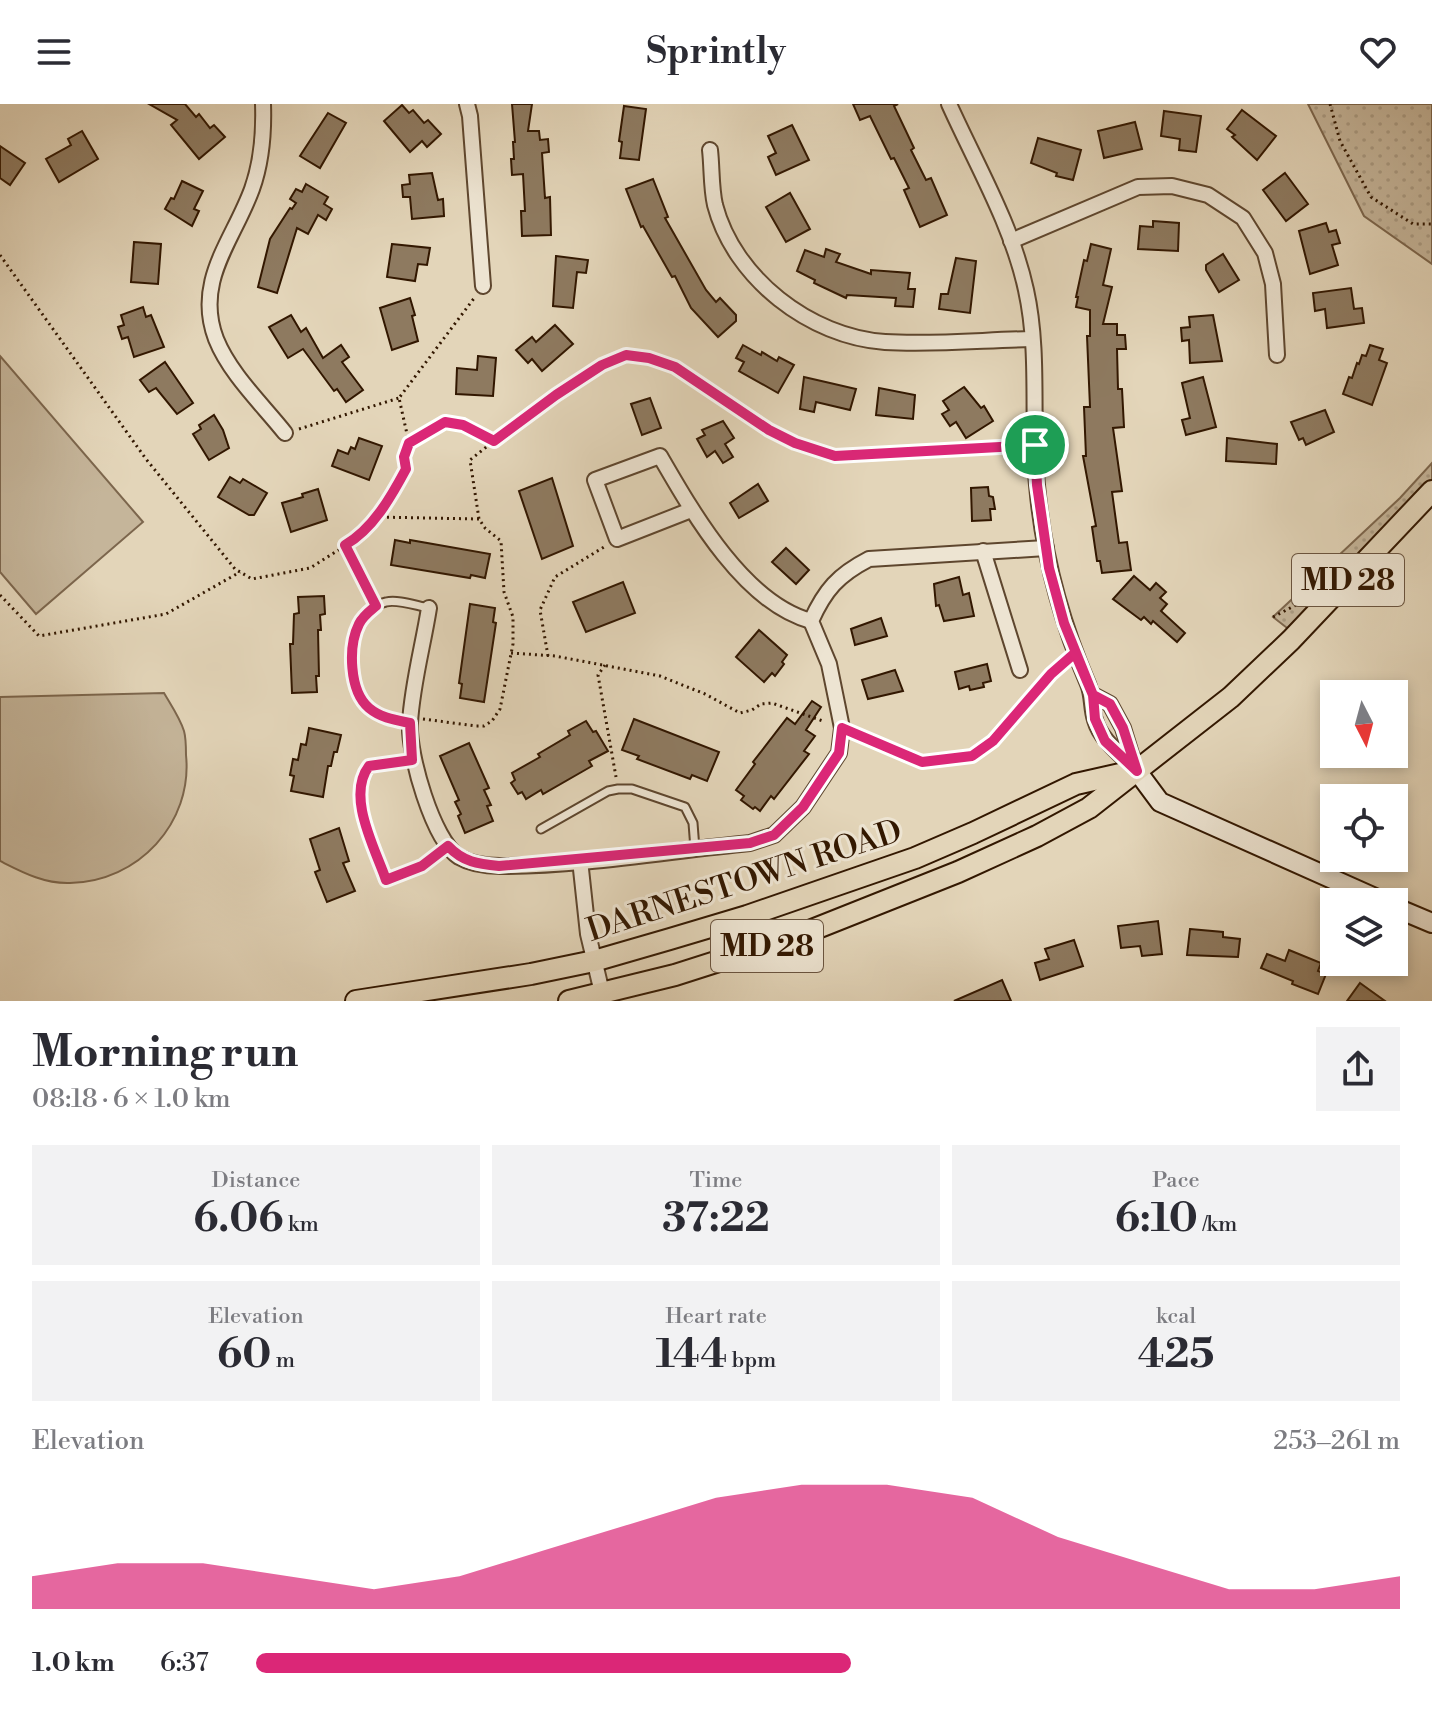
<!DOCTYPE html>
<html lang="en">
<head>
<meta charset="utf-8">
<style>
  body { margin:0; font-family:"Libre Bodoni",serif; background:#f2f2f3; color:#2b2b33; height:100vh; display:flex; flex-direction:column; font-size:30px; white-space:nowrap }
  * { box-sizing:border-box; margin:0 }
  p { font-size:26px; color:#7c7c81 }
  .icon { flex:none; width:44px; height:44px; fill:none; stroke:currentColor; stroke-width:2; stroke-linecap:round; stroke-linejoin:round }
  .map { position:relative; height:897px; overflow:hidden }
  .sheet { display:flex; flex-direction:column; background:#fff; flex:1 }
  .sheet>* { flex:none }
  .needle { width:52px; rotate:174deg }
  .buttons { position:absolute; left:1320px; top:576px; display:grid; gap:16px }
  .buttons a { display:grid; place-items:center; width:88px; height:88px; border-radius:0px; background:#fff; box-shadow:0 4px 12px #0003; font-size:40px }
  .pin { position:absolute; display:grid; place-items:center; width:68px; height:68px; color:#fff; margin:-34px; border:4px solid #fff; border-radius:50%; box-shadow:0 2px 8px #0007 }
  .round { display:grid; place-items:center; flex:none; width:84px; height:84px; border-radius:0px; background:#f2f2f3 }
  .summary { display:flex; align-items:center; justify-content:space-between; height:136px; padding:0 32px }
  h1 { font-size:44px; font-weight:800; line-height:60px }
  .stats { display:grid; grid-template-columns:repeat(3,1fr); gap:12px; height:136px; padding:8px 32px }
  .stats div { display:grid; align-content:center; border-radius:0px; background:#f2f2f3; text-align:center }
  .stats b { font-size:40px; font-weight:800 }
  .stats small { font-size:22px; font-weight:400 }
  .stats p { font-size:22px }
  .chart { height:224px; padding:16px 32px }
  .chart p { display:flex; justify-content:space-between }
  .chart svg { width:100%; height:144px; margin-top:8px; fill:#db2777; opacity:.7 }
  ul { padding:0 32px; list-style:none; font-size:26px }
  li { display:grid; grid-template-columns:128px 96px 1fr; align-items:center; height:60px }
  li i { height:20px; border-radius:10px; background:#db2777 }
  header { display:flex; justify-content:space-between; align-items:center; height:104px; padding:0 32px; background:#fff; font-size:36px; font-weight:800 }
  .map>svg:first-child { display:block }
  .grass { fill:url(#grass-dots); stroke:#7c664d; stroke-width:2 }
  .park { fill:#c5b59a; stroke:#7c664d; stroke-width:2 }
  .building { fill:#8e7a60; stroke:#321700; stroke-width:2 }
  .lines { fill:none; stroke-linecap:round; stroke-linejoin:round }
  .lane-casing { stroke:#5e462e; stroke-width:11 }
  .street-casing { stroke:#5e462e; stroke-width:18 }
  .secondary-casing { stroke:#321700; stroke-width:22 }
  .primary-casing { stroke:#321700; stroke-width:24 }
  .path { stroke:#321700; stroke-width:3; stroke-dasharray:2 4; stroke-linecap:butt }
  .lane { stroke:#ede4d2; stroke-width:7 }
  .street { stroke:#ede4d2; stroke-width:14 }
  .secondary { stroke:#ede4d2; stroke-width:18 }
  .primary { stroke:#e3d5b9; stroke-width:20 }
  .route-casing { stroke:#fff; stroke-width:16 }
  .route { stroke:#db2777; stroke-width:10 }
  .labels { text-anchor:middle; stroke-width:6; stroke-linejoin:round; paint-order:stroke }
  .shield { fill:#ede4d2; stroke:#6a543f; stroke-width:2 }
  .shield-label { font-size:30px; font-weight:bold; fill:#321700 }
  .street-label { font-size:32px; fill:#321700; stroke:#ede4d2 }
</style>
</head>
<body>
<header><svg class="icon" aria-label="menu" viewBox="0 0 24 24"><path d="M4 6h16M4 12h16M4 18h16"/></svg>Sprintly<svg class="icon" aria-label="heart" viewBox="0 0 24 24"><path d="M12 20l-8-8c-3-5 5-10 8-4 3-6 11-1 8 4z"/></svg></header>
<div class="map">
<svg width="1432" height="897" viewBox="0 0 1432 897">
  <defs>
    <pattern id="grass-dots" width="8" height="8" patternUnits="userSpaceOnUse" patternTransform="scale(2)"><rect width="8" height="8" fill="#c5b59a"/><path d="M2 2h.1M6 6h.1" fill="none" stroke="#aa9b83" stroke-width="1.8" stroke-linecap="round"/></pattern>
  </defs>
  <rect width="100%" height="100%" fill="#e3d5b9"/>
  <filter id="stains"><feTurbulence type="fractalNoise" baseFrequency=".0025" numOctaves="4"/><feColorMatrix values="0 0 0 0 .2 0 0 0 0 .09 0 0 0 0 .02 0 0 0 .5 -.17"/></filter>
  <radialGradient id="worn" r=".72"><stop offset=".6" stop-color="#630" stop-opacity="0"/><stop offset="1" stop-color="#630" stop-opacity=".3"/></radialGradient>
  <g class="grass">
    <polygon points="1308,0 1432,0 1432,160 1364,112"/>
    <polygon points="1432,359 1432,385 1296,531 1273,513 1400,394"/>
  </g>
  <g class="park">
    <polygon points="0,252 143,418 36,510 0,468"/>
    <path d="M164,589C171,601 180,614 184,627C186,634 186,643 186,651C193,719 138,778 70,779C44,780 22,768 0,757V593Z"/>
  </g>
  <g class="building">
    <polygon points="149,0 185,0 196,13 199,10 210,24 214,21 225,33 199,55 171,21 177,16"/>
    <polygon points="512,0 532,0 528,27 539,27 540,36 548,35 549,48 542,49 545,94 550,93 551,131 522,132 521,107 525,107 523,70 512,71 511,55 514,55 513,38 515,38"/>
    <polygon points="853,0 898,0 894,2 914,44 911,46 926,76 931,74 947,111 920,123 904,86 909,84 894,54 891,55 870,12 860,16"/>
    <polygon points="402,1 409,9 413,6 424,19 428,16 441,30 427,43 422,37 410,48 384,17"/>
    <polygon points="624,2 646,5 639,56 620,54 622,38 619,37"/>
    <polygon points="1242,6 1276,32 1257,56 1232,33 1235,31 1227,25"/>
    <polygon points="1164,7 1201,12 1196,48 1179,46 1180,35 1161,32"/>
    <polygon points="328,9 346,19 320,64 300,52"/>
    <polygon points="1135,18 1142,45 1104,54 1098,27"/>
    <polygon points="792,21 809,56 776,71 768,53 776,49 768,32"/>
    <polygon points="82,27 98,55 59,78 46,55 71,41 68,35"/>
    <polygon points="1038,34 1081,46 1073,76 1056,72 1057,69 1031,59"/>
    <polygon points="0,42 25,59 10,81 0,74"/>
    <polygon points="432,69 438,96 443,95 444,112 412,115 410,93 403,93 402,81 410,80 409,71"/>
    <polygon points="1285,69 1308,100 1286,117 1263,86"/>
    <polygon points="653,75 668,113 665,114 706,186 716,198 720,194 736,211 736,217 718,233 691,204 675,172 672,173 643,122 641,123 626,85"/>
    <polygon points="182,77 203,87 194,105 199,107 192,122 165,105 171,94 174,95"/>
    <polygon points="306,80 328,93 324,100 332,105 326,116 318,111 308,130 297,124 277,189 258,183 270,135 290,104 292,105 296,99 290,95 296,85 302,88"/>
    <polygon points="790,89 810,125 786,138 766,103"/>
    <polygon points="1153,117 1179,119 1178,147 1138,145 1140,122 1153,123"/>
    <polygon points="1326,119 1329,128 1336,126 1340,139 1332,141 1338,161 1310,170 1299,127"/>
    <polygon points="134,138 161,140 158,180 131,178"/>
    <polygon points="392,140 430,144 427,161 418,160 415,177 387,173"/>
    <polygon points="1091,140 1111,145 1103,181 1112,183 1103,220 1117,220 1117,231 1125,231 1126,245 1117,245 1118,285 1122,285 1124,323 1113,324 1122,387 1112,388 1119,439 1127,438 1131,466 1102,469 1100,457 1097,457 1092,423 1096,422 1083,352 1086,352 1084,303 1090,303 1087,232 1090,232 1090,206 1076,203 1078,193 1076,193 1084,156 1087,157"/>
    <polygon points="826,145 840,150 836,158 871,170 871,166 910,169 908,185 915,185 913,203 895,202 896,194 847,191 846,194 814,179 815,176 797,167 805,146 824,153"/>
    <polygon points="1223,150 1239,176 1219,188 1206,166 1206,161"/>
    <polygon points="556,152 588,156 586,169 577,168 573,204 553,202"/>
    <polygon points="956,154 976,157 970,209 939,205 941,190 948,190"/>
    <polygon points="1351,184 1354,205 1362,204 1364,219 1327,224 1325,205 1315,207 1313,189"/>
    <polygon points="410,194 415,211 412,212 418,237 392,246 380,204"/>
    <polygon points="143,203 146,213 151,211 164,243 134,253 128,233 122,235 118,223 124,221 121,211"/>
    <polygon points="291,211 301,228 306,224 323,254 341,241 349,253 342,258 363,286 346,298 337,285 334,287 303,245 288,254 269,223"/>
    <polygon points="1213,211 1222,257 1190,259 1189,236 1182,237 1181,224 1190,223 1189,213"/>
    <polygon points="555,221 573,240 542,267 532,255 528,259 516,246 532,233 536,238"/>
    <polygon points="743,241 761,251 762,248 777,257 779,253 794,261 778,289 739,267 744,258 736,254"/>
    <polygon points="1370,241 1383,245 1379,256 1387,259 1372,301 1343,290 1349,273 1352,274 1357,259 1359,260 1362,251 1366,252"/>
    <polygon points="478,252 496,254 493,292 456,290 457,264 477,266"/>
    <polygon points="165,258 193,299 177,310 156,284 149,288 140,276"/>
    <polygon points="804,273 856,285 850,306 816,298 814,308 800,305"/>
    <polygon points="1203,273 1216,323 1186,331 1182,316 1190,314 1182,279"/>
    <polygon points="964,283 981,304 984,302 993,317 966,334 956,318 950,322 942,310 949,306 943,297"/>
    <polygon points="879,284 915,291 913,315 876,311"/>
    <polygon points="650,294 661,324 642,331 631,300"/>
    <polygon points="1325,306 1334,328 1306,341 1303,334 1299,336 1291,318"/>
    <polygon points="214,311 223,326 229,344 209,356 193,330 201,325 199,321"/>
    <polygon points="723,317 734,334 725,340 733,353 723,359 715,347 707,353 697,335 705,331 702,326"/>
    <polygon points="359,334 382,342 369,376 332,362 338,346 348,350 351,343 355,345"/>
    <polygon points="1227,334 1277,340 1276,360 1226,357"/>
    <polygon points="230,373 240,379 243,375 267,389 254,411 249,411 218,393"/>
    <polygon points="552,374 573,442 542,455 519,387"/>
    <polygon points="758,380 768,397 739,414 730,399"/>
    <polygon points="988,383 989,392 993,393 995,405 990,405 991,416 972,417 971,384"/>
    <polygon points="318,385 327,416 291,428 282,399 303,393 302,390"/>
    <polygon points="395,436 410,439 410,436 490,450 485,474 471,471 470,474 391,461"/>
    <polygon points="786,444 809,466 796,480 772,458"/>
    <polygon points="1134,472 1150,486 1156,479 1166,488 1160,494 1167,500 1161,507 1185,529 1177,538 1153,517 1151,520 1144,513 1141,516 1113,495"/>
    <polygon points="959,473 963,491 969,489 974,512 944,517 939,501 936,502 934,480"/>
    <polygon points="623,478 635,509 586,528 573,498"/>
    <polygon points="324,492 325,510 320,511 321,526 318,526 319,572 316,572 317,588 292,589 290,540 293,540 294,510 299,509 298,493"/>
    <polygon points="470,500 495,504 493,518 496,519 484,598 460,594 462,580 459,579"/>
    <polygon points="881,514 887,532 855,541 851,525"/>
    <polygon points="759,526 787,551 782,558 784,560 775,572 772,569 764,578 736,553"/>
    <polygon points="987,560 991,577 983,579 984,583 970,586 969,582 959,585 955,568"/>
    <polygon points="895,566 903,587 868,595 862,576"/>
    <polygon points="812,597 821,603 806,626 815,632 804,647 809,650 774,695 771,692 760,707 755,703 753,705 741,696 744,692 736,686 755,660 753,658 787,614 795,620"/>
    <polygon points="634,615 719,648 707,677 692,671 690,675 637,655 639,652 622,646"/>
    <polygon points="586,617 593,628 596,627 608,647 589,657 592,662 543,690 541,686 526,695 522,688 518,690 511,679 515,676 512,669 540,653 538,650 570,631 568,627"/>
    <polygon points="309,624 341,631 337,648 334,648 331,662 328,662 323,693 291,687 294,672 290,671 293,655 298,656 301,640 306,641"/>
    <polygon points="469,639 489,684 484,686 491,701 487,702 493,717 465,729 458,712 461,710 455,698 459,696 440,652"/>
    <polygon points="339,724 349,757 343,759 355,787 327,798 315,768 320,766 310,735"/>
    <polygon points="1158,817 1162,850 1142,852 1140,842 1121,844 1118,822"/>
    <polygon points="1190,825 1223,828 1223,833 1240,835 1238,853 1187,851"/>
    <polygon points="1074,836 1083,862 1040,876 1035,859 1049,855 1045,845"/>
    <polygon points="1289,846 1321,859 1318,867 1326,870 1318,890 1292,880 1293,877 1261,864 1267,850 1285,857"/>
    <polygon points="1002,876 1011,897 954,897"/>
    <polygon points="1360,879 1385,897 1347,897"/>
  </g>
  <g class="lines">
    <g class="lane-casing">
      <g id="lane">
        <path d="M410,619C394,616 375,614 365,600C344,573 346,506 386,498C398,495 417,502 429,504"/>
        <path d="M412,656L369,662C345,691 375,745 386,776L422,762L448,742"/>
        <polyline points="541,725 608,687 618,685 632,685 685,703 693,719 695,745"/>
      </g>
    </g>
    <g class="street-casing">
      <g id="street">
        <path d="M263,0C264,29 262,57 252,85C233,137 194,177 216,235C230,270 262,300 285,329"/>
        <polyline points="467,0 470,12 483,182"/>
        <path d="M949,0C976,60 1012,121 1026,186C1040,249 1031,317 1037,381C1043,450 1061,517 1088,580C1093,592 1091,604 1095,616C1101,637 1122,651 1137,667"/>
        <path d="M710,46C712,63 711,84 715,101C734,174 810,233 885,238C933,241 983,236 1031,235"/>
        <polyline points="1011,137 1138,83 1172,82 1208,91 1243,114 1265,149 1273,180 1277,251"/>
        <path d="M691,406L617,435L595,376L660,352C693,409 744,499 811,517"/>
        <polyline points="983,447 1020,566"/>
        <path d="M429,504C423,542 412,581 410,619C408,649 433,737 459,753C471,760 487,762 500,762C583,762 668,747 750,739L774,731L803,703L839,649L842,624L838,604L829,560L811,517C825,486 838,471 869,455L1046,444"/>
        <polyline points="1093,591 1110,600 1123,624 1135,663"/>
        <polyline points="580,756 588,830 604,897"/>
      </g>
    </g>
    <g class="secondary-casing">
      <g id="secondary">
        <polyline points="1137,667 1160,698 1384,798"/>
        <polyline points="1394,803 1432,819"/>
      </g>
    </g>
    <g class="primary-casing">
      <g id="primary">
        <polyline points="356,897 531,870 594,857 670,835 747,812 915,754 973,729 1076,680 1129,668"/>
        <polyline points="569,897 675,871 797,832 958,768 1037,732 1089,704 1231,593 1291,536 1432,387"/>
      </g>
    </g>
    <g class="path">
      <polyline points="1330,0 1340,37 1371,93 1413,120 1432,120"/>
      <polyline points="0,151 146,355 235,465 252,475 310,464 356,435 369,423 406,365 404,353 409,339 445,318 463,321 494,337"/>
      <polyline points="299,325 399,294"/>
      <polyline points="409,339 399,294 475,193"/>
      <polyline points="375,413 479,415"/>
      <polyline points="345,441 371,491"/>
      <polyline points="0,491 39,532 166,510 240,468"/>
      <polyline points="1273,513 1298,500"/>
      <polyline points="511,549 555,552 660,572 705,590 740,609 752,606 761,600 772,599 823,617"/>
      <polyline points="548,552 540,506 555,473 604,443"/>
      <polyline points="605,561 598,571 616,673"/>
      <polyline points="423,615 476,622 484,622 492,617 500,605 513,540 513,513 504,488 501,437 485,424 479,415 470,356 514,321 612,255 626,251 638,252 675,263 769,326 795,339 835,352 1020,342"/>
      <path d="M857,629C873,636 911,656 925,657C992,666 1022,597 1064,559"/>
    </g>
    <use href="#lane" class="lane"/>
    <use href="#street" class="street"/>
    <use href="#secondary" class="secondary"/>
    <use href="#primary" class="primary"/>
  </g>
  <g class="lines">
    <g class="route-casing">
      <path id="route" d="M1035,341L835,352L795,339L769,326L675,263L649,254L626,251L602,261L556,291L494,337L463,321L445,318L409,339L404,353L406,365C391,393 373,425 345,441L376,502C370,507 363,512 359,520C348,542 349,587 369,604C381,614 395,616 410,619L412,656L369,662C346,692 375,744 386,776L422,762L448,742C463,758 478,760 499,762L750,739L774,731L803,703L839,649L842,624L922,658L972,652L993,637L1051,570L1075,549L1093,591L1110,600L1123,624L1137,667L1105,637L1095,615L1093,591L1064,519L1049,464L1037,381L1035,341"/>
    </g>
    <use href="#route" class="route"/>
  </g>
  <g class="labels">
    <g class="shield">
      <rect x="1292" y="450" width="112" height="52" rx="6"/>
      <rect x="711" y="816" width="112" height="52" rx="6"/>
    </g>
    <g class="shield-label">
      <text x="1348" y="486">MD 28</text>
      <text x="767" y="852">MD 28</text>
    </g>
    <g class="street-label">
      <text transform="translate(744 776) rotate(-18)" y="11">DARNESTOWN ROAD</text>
    </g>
  </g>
  <rect width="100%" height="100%" filter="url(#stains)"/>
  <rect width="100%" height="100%" fill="url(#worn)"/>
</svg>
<div class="buttons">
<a><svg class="needle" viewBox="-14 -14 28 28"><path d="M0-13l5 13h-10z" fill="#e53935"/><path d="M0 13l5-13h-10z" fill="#7c7c81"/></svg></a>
<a><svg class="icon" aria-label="locate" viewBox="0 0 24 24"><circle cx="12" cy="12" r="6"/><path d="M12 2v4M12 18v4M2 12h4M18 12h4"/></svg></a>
<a><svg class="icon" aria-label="layers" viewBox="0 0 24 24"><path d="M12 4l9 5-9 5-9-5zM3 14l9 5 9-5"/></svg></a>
</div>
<div class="pin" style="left:1035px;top:341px;background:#1e9e55"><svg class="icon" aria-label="arrive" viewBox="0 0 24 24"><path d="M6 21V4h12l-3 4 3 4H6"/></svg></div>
</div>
<section class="sheet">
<div class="summary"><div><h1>Morning run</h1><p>08:18 · 6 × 1.0 km</p></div><a class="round"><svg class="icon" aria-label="share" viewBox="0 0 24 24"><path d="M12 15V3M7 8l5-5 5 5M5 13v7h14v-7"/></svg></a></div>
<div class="stats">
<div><p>Distance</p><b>6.06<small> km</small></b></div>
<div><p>Time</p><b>37:22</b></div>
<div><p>Pace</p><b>6:10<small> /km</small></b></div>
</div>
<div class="stats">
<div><p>Elevation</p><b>60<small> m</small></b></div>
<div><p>Heart rate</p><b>144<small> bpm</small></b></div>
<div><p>kcal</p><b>425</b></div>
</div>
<div class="chart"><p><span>Elevation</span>253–261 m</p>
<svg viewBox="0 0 160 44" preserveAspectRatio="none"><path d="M0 44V34L10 30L20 30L30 34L40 38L50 34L60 26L70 18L80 10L90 6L100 6L110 10L120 22L130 30L140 38L150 38L160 34V44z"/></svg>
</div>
<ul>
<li><b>1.0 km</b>6:37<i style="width:52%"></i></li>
</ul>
</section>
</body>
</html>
